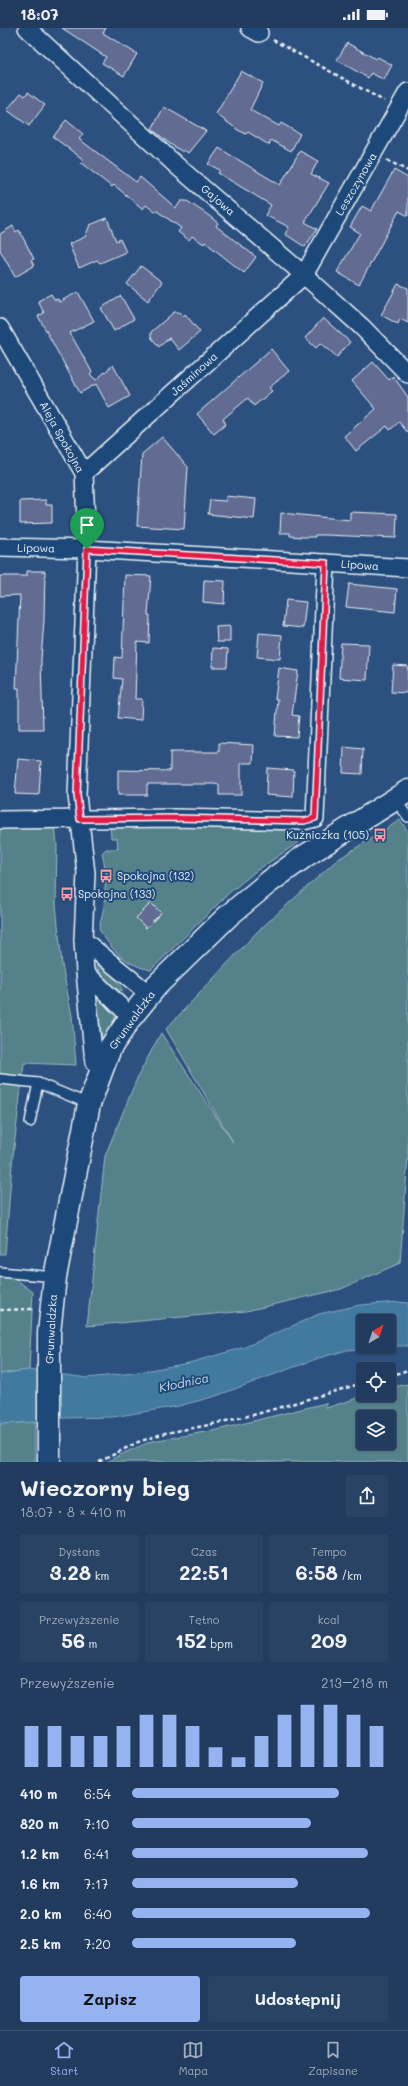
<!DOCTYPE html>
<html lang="pl">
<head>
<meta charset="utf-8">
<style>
  body { margin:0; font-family:Mali,sans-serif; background:#294365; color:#f1f3f6; height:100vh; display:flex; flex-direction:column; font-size:15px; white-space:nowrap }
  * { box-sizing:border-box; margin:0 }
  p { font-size:13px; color:#a2adbd }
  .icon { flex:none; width:22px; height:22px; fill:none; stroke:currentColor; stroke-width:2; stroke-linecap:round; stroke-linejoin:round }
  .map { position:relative; height:1434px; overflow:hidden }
  .panel { display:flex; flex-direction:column; background:#213c5f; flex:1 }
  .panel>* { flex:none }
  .needle { width:26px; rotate:39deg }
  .controls { position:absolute; left:356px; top:1286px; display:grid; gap:8px }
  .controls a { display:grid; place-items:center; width:40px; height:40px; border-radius:4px; background:#213c5f; box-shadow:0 1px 3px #0004,0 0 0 1px #3e5674; font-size:20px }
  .pin { position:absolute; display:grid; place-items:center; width:34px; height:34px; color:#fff; margin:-41px -17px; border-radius:50% 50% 50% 0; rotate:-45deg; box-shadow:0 0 4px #0007 }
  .pin .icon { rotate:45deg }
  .round { display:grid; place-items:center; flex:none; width:42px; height:42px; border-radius:4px; background:#294365 }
  .head { display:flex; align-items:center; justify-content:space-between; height:68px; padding:0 20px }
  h1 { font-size:22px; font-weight:700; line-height:30px }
  .metrics { display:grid; grid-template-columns:repeat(3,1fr); gap:6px; height:68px; padding:4px 20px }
  .metrics div { display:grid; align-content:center; border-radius:4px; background:#294365; text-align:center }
  .metrics b { font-size:20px; font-weight:700 }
  .metrics small { font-size:11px; font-weight:400 }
  .metrics p { font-size:11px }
  .chart { height:112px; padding:8px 20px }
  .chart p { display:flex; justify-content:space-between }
  .chart svg { width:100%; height:72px; margin-top:4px; stroke:#95b2f1; stroke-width:6 }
  .button { display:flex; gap:8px; margin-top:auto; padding:8px 20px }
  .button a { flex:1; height:46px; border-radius:4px; background:#95b2f1; color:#111; font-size:16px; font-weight:700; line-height:46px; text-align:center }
  .button a+a { background:#294365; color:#f1f3f6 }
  ul { padding:0 20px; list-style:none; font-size:13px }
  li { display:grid; grid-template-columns:64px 48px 1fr; align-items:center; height:30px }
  li i { height:10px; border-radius:5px; background:#95b2f1 }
  .status { display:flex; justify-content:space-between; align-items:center; height:28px; padding:0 20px; background:#213c5f; direction:ltr }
  .status svg { height:11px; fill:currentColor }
  .tabs { display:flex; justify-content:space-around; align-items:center; height:56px; border-top:1px solid #3e5674; background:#213c5f; font-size:11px; color:#a2adbd }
  .tabs a { display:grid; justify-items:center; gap:2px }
  .tabs .selected { color:#95b2f1 }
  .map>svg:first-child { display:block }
  .green { fill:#54818a; stroke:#9eb9c1; fill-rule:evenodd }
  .water { fill:#42799f; stroke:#84a9c3 }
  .building { fill:#626c93; stroke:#e8f1f8 }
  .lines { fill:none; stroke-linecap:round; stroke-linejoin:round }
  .service-casing { stroke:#e8f1f8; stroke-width:12 }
  .minor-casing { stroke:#e8f1f8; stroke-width:20 }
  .tertiary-casing { stroke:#e8f1f8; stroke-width:25 }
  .path { stroke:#e8f1f8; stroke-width:2.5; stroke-dasharray:4 3; stroke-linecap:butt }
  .service { stroke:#1f4a7a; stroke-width:9 }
  .minor { stroke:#1f4a7a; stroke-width:17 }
  .tertiary { stroke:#1f4a7a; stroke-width:22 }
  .route-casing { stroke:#fff; stroke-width:8 }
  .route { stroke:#e11d48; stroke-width:5 }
  .labels { text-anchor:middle; stroke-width:4; stroke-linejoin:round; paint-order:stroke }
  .street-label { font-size:11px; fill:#e8f1f8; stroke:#1f4a7a }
  .poi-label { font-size:11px; fill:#e8f1f8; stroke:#1f4a7a; text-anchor:start }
  .water-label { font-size:12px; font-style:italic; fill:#cfdfeb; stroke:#1f4a7a }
</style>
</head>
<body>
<div class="status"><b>18:07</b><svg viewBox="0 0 49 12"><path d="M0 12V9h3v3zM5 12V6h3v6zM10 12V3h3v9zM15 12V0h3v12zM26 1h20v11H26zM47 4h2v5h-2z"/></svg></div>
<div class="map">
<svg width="408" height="1434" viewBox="0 0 408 1434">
  <rect width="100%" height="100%" fill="#2c507f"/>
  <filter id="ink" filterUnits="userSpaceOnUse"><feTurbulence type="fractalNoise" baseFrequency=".025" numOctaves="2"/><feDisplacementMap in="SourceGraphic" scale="8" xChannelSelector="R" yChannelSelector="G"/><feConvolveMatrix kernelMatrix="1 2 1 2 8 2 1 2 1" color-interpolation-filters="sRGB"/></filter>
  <g filter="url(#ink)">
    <g class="green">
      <polygon points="0,790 55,798 57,817 56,876 62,937 72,988 76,1037 24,1035 12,1136 5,1226 0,1226"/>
      <polygon points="400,792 408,803 408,1129 400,1235 341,1261 246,1283 87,1298 105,1128 138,1048 161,1005 233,1114 166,1001 257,904 337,832"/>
      <path d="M110,797L289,799L299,814L256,843L230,864L151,942C126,937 112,923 99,901L104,879L106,844L102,825L106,821H118L117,810H111Z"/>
      <path d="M96,935L116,951L123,963C111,961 98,948 96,935Z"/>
      <polygon points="96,967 117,991 103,1015 95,968"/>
      <polygon points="0,1249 13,1249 33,1264 29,1342 0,1346"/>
      <path d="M408,1356V1434H107L124,1425L152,1413L217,1402L326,1375V1380L367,1367H389V1360ZM363,1389H389V1415H363Z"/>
      <polygon points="35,1394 35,1434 0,1434 0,1396"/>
    </g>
    <polygon class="water" points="398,1274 408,1275 408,1318 389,1318 389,1293 363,1293 363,1319 378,1319 347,1322 316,1331 216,1368 179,1378 113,1389 62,1390 35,1394 0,1396 0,1346 29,1342 87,1350 133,1345 189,1335 245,1319 319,1286 360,1277"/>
    <g class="building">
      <polygon points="62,0 106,0 103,5 137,26 124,48 102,35 106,29"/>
      <polygon points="347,15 376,31 378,29 392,37 384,52 371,45 368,50 337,32"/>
      <polygon points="241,43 263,55 250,82 279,98 281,95 300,106 291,123 271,112 269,117 248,104 246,106 238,102 216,86"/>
      <polygon points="28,64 45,77 29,98 7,82 21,65 25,68"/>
      <polygon points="164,79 206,103 188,125 184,122 183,124 170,116 152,101"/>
      <polygon points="66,92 83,106 79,111 136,154 140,149 176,180 181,173 187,173 208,187 218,195 216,198 256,229 244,245 205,214 204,216 192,208 189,212 178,204 181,200 157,183 155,184 146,177 143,181 114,157 112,159 81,135 84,132 53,109"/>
      <polygon points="219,120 280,157 300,123 318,133 311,146 329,155 305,194 317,201 305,219 285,206 289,199 265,187 271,177 218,145 220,142 208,136"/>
      <polygon points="394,142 408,150 408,188 399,183 359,257 337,244 360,205 350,199 362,178 371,183"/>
      <polygon points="107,190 116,213 120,211 126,224 100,235 97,232 79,240 69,216 85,209 90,197"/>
      <polygon points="13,198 16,204 19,202 34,231 31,232 34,238 15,249 0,222 0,206"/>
      <polygon points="141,238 162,254 148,273 127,256"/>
      <polygon points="398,256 408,260 408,295 400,291 398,296 381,287"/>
      <polygon points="78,264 94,293 70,305 92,344 90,346 96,352 113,337 130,368 109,380 96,356 80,365 38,288 44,285 38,273 51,266 55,272 58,271 59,274"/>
      <polygon points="121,268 134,291 114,303 101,280"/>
      <polygon points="174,284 179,284 183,288 185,286 200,304 179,322 169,310 159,319 151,309 151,304"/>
      <polygon points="323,290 350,314 337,329 321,315 316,320 305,310"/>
      <polygon points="271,321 289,343 269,360 272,363 254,378 248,370 223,391 226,396 214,406 197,386"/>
      <polygon points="373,334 389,352 393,348 408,369 408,405 399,394 390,402 387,398 356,423 344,408 376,381 352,353"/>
      <polygon points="162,409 188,439 184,501 137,498 142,426"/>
      <polygon points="226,468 256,471 254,491 208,486 210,472 226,473"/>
      <polygon points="46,472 46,477 52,477 52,495 20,496 20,473"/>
      <polygon points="350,484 397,486 396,510 325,507 315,507 315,509 302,509 290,508 290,505 280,505 281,485 350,492"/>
      <polygon points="27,543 45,543 44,592 41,632 43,701 19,701 19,660 16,660 20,567 0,568 0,548 27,548"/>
      <polygon points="125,547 151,548 148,587 150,587 149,615 137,614 135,671 142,671 141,692 118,690 122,651 114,650 115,629 122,630"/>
      <polygon points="204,552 225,553 224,576 203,574"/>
      <polygon points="349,556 397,561 395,584 346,579"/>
      <polygon points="286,572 306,574 303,600 283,598"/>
      <polygon points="230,598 230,614 217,614 216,599"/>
      <polygon points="259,605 282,607 280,631 257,629"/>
      <polygon points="341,615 369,616 367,652 339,650"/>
      <polygon points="213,620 228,621 227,639 212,639"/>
      <polygon points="393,637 408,638 407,665 391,664"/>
      <polygon points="279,640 298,643 292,687 299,688 297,709 275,708 278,671 275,671"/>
      <polygon points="219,715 254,717 253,735 241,735 241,767 219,767 219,757 214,756 147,756 147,767 118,767 118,742 170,743 170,724 219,724"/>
      <polygon points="344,719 363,721 362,746 343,745"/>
      <polygon points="18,731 41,733 39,767 15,766"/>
      <polygon points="267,740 294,742 293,769 266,767"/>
      <polygon points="151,875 161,885 146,900 136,890"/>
    </g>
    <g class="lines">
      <g class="service-casing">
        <g id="service">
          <polyline points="395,771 408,789"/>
          <polyline points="0,1051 38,1055"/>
          <polyline points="30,1094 38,1055 89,1076"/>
          <polyline points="0,1244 55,1249"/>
        </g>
      </g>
      <g class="minor-casing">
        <g id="minor">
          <polyline points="27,0 177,138 304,247 362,299 408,346"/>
          <polyline points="250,0 259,5"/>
          <polyline points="0,300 84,445 87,521 77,767 86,845 83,912 85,944 94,1034 102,1039"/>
          <polyline points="84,445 304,247 408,64"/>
          <polyline points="0,519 87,521 408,540"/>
          <polyline points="0,792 176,790 303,793 315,790 326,535"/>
          <polyline points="83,912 149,966"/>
          <polyline points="85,944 131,989"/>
        </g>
      </g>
      <g class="tertiary-casing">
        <polyline id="tertiary" points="49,1434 49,1305 55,1249 89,1076 110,1020 131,989 157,957 228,888 269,854 305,828 408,763"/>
      </g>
      <g class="path">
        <polyline points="273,12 384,73"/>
        <polyline points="387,132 408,143"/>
        <polyline points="0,1282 32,1281"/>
        <polyline points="389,1348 408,1342"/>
        <polyline points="99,1434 138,1414 165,1405 204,1398 257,1386 363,1355"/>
      </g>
      <use href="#service" class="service"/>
      <use href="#minor" class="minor"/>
      <use href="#tertiary" class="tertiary"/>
    </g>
  </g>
  <g class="lines" filter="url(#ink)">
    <g class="route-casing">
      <polygon id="route" points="87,521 326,535 315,790 304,793 176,790 80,791 77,767"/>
    </g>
    <use href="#route" class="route"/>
  </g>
  <defs>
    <g id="bus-bare" transform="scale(1.08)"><path d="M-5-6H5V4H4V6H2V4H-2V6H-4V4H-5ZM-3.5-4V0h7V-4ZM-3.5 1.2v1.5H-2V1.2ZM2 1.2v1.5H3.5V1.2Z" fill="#ff9aa2" stroke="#1f4a7a" stroke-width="2.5" paint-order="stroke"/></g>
  </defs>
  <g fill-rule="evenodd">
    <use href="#bus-bare" x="380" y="807"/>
    <use href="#bus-bare" x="106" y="848"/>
    <use href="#bus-bare" x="67" y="866"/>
  </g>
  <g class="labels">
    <g class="street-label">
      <text transform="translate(356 156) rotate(-60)" y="4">Leszczynowa</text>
      <text transform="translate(218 172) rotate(41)" y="4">Gajowa</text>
      <text transform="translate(194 346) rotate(-42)" y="4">Jaśminowa</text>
      <text transform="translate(62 409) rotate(61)" y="4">Aleja Spokojna</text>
      <text transform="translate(36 520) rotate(1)" y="4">Lipowa</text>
      <text transform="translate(360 537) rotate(4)" y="4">Lipowa</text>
      <text transform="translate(132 992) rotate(-54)" y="4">Grunwaldzka</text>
      <text transform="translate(51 1301) rotate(-87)" y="4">Grunwaldzka</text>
    </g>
    <g class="poi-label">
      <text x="369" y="811" text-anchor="end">Kuźniczka (105)</text>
      <text x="117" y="852">Spokojna (132)</text>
      <text x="78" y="870">Spokojna (133)</text>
    </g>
    <g class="water-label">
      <text transform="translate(184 1355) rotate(-12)" y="4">Kłodnica</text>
    </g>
  </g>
</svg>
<div class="controls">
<a><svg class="needle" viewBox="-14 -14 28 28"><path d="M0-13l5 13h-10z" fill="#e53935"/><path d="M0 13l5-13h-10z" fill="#a2adbd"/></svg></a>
<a><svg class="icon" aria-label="locate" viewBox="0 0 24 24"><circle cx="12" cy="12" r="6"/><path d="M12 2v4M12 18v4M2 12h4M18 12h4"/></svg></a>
<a><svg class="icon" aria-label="layers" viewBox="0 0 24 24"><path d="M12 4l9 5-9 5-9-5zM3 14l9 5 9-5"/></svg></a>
</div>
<div class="pin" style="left:87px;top:521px;background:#1e9e55"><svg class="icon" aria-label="arrive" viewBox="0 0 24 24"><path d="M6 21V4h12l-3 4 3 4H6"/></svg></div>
</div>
<section class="panel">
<div class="head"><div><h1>Wieczorny bieg</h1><p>18:07 · 8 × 410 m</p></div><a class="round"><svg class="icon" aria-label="share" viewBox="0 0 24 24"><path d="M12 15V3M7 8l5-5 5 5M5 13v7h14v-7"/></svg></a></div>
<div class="metrics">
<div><p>Dystans</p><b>3.28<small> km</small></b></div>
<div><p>Czas</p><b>22:51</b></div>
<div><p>Tempo</p><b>6:58<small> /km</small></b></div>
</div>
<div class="metrics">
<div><p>Przewyższenie</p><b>56<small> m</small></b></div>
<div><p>Tętno</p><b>152<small> bpm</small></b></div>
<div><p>kcal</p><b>209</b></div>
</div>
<div class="chart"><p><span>Przewyższenie</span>213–218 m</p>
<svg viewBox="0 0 160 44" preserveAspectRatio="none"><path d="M5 44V19M15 44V19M25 44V25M35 44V25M45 44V19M55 44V12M65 44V12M75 44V19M85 44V32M95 44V38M105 44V25M115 44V12M125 44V6M135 44V6M145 44V12M155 44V19"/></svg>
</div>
<ul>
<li><b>410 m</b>6:54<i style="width:81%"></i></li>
<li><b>820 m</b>7:10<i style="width:70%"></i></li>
<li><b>1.2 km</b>6:41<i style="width:92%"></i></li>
<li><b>1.6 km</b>7:17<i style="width:65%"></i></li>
<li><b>2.0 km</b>6:40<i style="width:93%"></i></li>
<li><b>2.5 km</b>7:20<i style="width:64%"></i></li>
</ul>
<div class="button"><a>Zapisz</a><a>Udostępnij</a></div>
</section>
<nav class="tabs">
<a class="selected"><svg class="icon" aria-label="home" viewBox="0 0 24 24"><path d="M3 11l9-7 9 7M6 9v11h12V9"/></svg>Start</a>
<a><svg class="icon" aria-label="map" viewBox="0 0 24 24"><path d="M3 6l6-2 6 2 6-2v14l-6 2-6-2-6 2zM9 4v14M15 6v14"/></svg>Mapa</a>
<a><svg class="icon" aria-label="saved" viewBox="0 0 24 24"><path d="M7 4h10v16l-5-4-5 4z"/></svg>Zapisane</a>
</nav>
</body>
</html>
